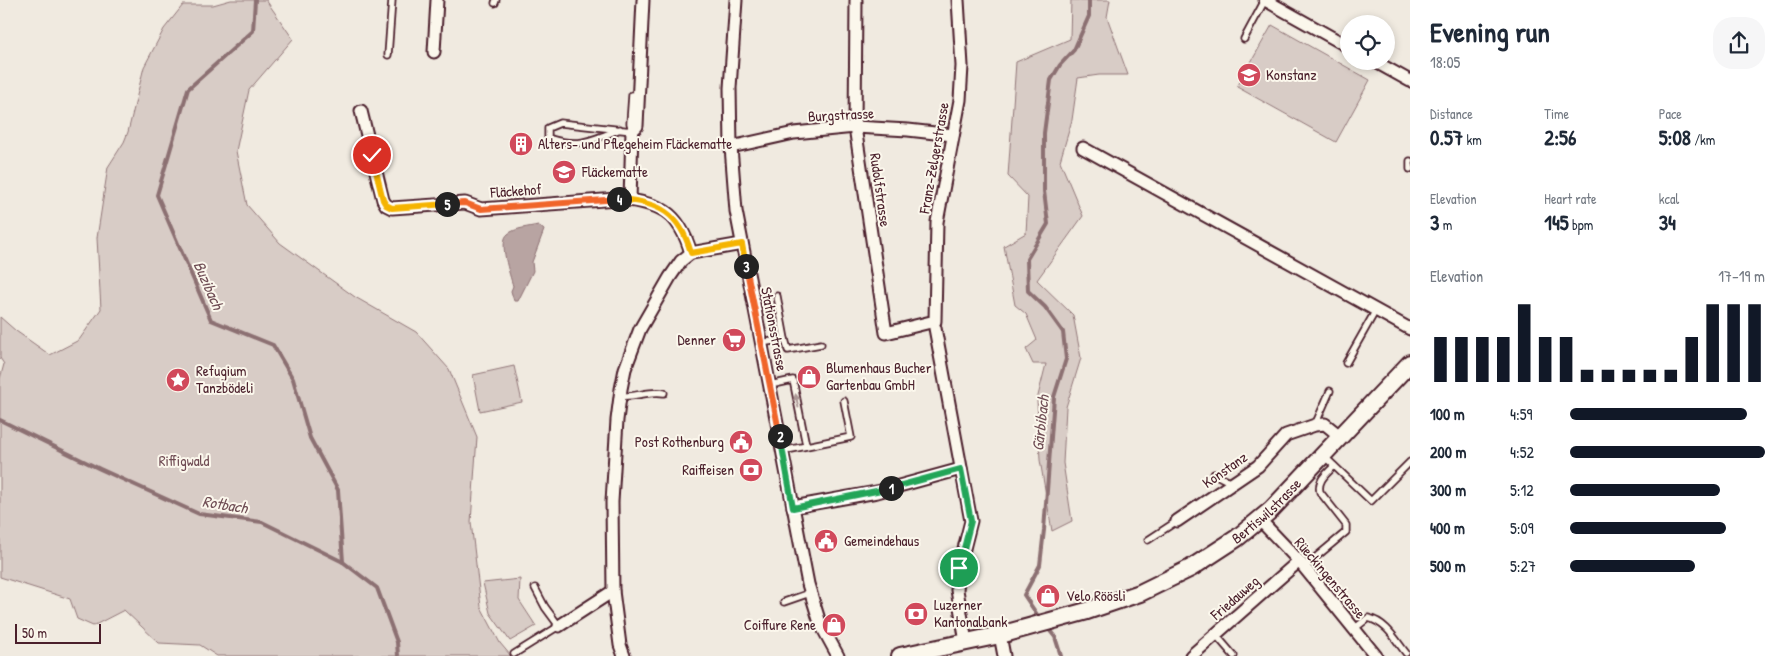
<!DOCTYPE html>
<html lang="en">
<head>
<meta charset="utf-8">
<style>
  body { margin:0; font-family:"Patrick Hand",sans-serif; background:#f6f6f7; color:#1f2937; height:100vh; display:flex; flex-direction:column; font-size:19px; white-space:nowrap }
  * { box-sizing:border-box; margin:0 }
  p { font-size:16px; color:#747a83 }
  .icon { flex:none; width:28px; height:28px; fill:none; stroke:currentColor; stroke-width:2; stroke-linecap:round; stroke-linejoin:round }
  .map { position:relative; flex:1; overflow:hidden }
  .details { display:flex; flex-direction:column; background:#fff; width:375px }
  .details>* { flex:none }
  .controls { position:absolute; left:1340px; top:15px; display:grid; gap:10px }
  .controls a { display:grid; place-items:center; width:55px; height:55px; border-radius:50%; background:#fff; box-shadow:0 2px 8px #0003; font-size:25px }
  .scale { position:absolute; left:15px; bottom:12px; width:86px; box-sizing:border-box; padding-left:5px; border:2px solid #4a1f2b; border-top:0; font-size:14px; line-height:18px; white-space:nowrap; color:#4a1f2b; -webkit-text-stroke:4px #fbf7ec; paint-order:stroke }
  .pin { position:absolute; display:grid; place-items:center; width:42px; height:42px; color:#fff; margin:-21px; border:2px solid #fff; border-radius:50%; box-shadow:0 1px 5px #0007 }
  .km { position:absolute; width:25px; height:25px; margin:-12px; border-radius:50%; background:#222; color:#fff; font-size:14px; line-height:25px; text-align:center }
  .round { display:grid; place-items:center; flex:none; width:52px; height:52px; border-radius:20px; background:#f6f6f7 }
  .head { display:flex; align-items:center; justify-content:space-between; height:85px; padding:0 20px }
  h1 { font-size:28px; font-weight:800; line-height:38px }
  .stats { display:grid; grid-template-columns:repeat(3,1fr); gap:8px; height:85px; padding:5px 20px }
  .stats div { display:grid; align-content:center }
  .stats b { font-size:21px; font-weight:800 }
  .stats small { font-size:14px; font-weight:400 }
  .stats p { font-size:14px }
  .chart { height:140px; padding:10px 20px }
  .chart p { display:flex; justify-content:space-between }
  .chart svg { width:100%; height:90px; margin-top:5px; stroke:#111827; stroke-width:6 }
  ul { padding:0 20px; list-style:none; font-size:16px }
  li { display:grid; grid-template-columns:80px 60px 1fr; align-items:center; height:38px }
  li i { height:12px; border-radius:6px; background:#111827 }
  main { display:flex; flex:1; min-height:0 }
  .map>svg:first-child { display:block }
  .green { fill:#d8ccc6; stroke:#917678 }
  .water { fill:#b8a4a2; stroke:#8c6f72 }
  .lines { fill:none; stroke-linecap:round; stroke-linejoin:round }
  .stream { stroke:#8c6f72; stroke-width:4 }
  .lane-casing { stroke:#4a1f2b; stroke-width:9 }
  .street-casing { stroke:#4a1f2b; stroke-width:15 }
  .secondary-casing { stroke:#4a1f2b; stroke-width:20 }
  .lane { stroke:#fbf7ec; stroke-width:5.5 }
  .street { stroke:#fbf7ec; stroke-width:11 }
  .secondary { stroke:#fbf7ec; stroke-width:16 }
  .oneway { fill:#ab9695 }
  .split-1-casing { stroke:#fff; stroke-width:10 }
  .split-2-casing { stroke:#fff; stroke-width:10 }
  .split-3-casing { stroke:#fff; stroke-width:10 }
  .split-4-casing { stroke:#fff; stroke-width:10 }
  .split-5-casing { stroke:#fff; stroke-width:10 }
  .split-6-casing { stroke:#fff; stroke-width:10 }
  .split-1 { stroke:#22a559; stroke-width:6 }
  .split-2 { stroke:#22a559; stroke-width:6 }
  .split-3 { stroke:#f0652b; stroke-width:6 }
  .split-4 { stroke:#f5b400; stroke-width:6 }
  .split-5 { stroke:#f0652b; stroke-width:6 }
  .split-6 { stroke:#f5b400; stroke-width:6 }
  .labels { text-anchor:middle; stroke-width:4; stroke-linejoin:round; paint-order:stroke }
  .poi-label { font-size:15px; fill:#4a1f2b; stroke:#fbf7ec; text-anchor:start }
  .street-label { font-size:15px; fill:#4a1f2b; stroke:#fbf7ec }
  .park-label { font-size:15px; fill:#6e4a52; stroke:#fbf7ec }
  .water-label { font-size:16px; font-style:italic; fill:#704e55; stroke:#fbf7ec }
</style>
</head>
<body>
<main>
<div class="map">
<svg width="1410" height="656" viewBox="0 0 1410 656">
  <rect width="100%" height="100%" fill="#f0eae0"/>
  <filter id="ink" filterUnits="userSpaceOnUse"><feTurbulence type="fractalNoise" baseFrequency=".02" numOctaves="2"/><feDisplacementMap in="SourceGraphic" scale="10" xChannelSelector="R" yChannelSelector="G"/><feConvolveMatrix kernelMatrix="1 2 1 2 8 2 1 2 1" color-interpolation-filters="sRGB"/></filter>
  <g filter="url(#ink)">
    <g class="green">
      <polygon points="231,0 266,0 293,39 249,90 236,151 247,205 280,243 355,297 416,332 449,369 477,437 471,522 481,607 500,643 511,656 217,656 200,645 159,643 124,610 93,626 77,619 70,599 0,577 0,379 4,364 0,358 0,317 16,331 50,355 79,340 101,309 97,238 108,167 124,142 128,132 144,67 164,29 183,5 213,5"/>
      <polygon points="1071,0 1110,0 1107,17 1128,75 1099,75 1078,78 1072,120 1060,161 1083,216 1037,280 1073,315 1081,358 1066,407 1063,463 1072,521 1052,531 1040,460 1037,400 1046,364 1033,364 1026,349 1037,340 1026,314 1015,305 1004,246 1026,233 1028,197 1008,176 1016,62 1070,39"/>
      <polygon points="1272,25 1370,80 1336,142 1237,87"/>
      <polygon points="514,366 522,402 480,411 473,375"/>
      <polygon points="520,579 519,600 536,626 510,641 490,613 483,583"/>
    </g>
    <path class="water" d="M538,225L544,230L532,262L533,271L518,301H514L511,291L513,286C510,275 498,241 508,234C515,228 530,227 538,225Z"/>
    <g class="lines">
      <g class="stream">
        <polyline points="255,0 253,31 188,89 157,195 211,320 273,345 293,379 310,438 338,490 343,562"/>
        <polyline points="0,420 100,469 199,514 262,522 343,562 377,588 397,642 398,656"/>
        <polyline points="1040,619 1024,595 1040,565 1044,530 1054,397 1066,359 1063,332 1045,307 1028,291 1027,259 1048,224 1044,191 1044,133 1051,80 1060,65 1074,50 1089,16 1089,0"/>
        <polyline points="1046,626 1055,637 1061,656"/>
      </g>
      <g class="lane-casing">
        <g id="lane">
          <polyline points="495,3 496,0"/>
          <polyline points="1244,39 1265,0"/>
          <polyline points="388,55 392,0"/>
          <path d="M620,129C591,141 579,148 548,138V128L560,123L632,131L630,123L632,95"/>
          <polyline points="1410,161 1410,169"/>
          <polyline points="785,339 788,350 821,344"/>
          <polyline points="761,343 785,339 777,296"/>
          <polyline points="1346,363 1376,310"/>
          <polyline points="770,385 793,380 806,445"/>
          <path d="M620,396C635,398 649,390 664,393"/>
          <polyline points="1315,425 1330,391"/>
          <polyline points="782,451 851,437 844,401"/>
          <polyline points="1325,457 1371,501 1410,462"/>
          <polyline points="1214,474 1232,483"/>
          <polyline points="1148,540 1177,521"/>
          <path d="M1304,567L1346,532V525L1320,492C1317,480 1327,474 1334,466"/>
          <polyline points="784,602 810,593"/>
          <path d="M1354,629L1368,618C1386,622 1395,639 1406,653"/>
          <polyline points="1216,635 1234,656"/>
          <polyline points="514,654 559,626 545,607 535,588"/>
        </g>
      </g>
      <g class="street-casing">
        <g id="street">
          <polyline points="736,0 730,88 731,147 736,211 808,584 820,623 838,656"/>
          <polyline points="856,0 855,127 886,333 935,321 937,222 960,100 962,66 958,0"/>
          <polyline points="1265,0 1349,47"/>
          <polyline points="434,52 437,0"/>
          <polyline points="1374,61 1410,81"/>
          <path d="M361,111L383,200L386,205L392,208L465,203L481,209L617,199C659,202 679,211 691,253"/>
          <polyline points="731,147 794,133 855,127 908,130 953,135"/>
          <polyline points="1083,148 1410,329"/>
          <polyline points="630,200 632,131 637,126 643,0"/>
          <polyline points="935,328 971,521 959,568 957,590 966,642"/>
          <polyline points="793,507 877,492 961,469"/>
          <polyline points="1260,520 1299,561 1376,656"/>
          <polyline points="1177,521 1258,466 1286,435 1315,425 1325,424 1341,437"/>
          <polyline points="559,626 613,591"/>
          <polyline points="1000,635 1004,656"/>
          <polyline points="624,656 620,645 613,591 612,502 617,420 621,389 625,369 640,329 670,277 681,261 691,253 742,244"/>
          <polyline points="1191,656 1299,561"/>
        </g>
      </g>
      <g class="secondary-casing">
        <g id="secondary">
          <path id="s1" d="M900,656L1000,635L1087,611L1140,593L1191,568L1237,538L1271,510L1410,363"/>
        </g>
      </g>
      <use href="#lane" class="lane"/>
      <use href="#street" class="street"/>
      <use href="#secondary" class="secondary"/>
    </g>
    <defs><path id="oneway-solid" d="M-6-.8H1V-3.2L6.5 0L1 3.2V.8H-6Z" transform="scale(1.25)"/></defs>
    <use class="oneway" href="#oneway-solid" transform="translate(797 401) rotate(-102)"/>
  </g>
  <g class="lines" filter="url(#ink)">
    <g class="split-1-casing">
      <polyline id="split-1" points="891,488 961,469 971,521 959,568"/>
    </g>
    <g class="split-2-casing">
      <polyline id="split-2" points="780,436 793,508 891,488"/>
    </g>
    <g class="split-3-casing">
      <polyline id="split-3" points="746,266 780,436"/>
    </g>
    <g class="split-4-casing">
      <path id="split-4" d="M619,199C659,202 680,213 691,253L742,244L746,266"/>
    </g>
    <g class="split-5-casing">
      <polyline id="split-5" points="447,204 465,203 481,209 619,199"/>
    </g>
    <g class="split-6-casing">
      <polyline id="split-6" points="372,155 383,200 386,205 392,208 447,204"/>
    </g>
    <use href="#split-1" class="split-1"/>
    <use href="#split-2" class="split-2"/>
    <use href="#split-3" class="split-3"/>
    <use href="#split-4" class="split-4"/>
    <use href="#split-5" class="split-5"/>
    <use href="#split-6" class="split-6"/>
  </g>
  <defs>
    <g id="school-disc" transform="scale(1.25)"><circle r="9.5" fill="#d1495b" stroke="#fbf7ec"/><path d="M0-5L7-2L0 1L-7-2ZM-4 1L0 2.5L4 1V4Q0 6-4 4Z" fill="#fff"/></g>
    <g id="building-disc" transform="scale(1.25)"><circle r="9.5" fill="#d1495b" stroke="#fbf7ec"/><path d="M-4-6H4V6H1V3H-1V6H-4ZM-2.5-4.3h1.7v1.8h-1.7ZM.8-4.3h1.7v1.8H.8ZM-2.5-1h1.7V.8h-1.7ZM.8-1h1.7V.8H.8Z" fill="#fff"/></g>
    <g id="supermarket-disc" transform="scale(1.25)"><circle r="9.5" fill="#d1495b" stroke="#fbf7ec"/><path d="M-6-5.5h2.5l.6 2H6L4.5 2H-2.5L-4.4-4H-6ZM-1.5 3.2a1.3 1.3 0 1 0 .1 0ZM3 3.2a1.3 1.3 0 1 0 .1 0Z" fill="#fff"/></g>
    <g id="shop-disc" transform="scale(1.25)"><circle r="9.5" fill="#d1495b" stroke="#fbf7ec"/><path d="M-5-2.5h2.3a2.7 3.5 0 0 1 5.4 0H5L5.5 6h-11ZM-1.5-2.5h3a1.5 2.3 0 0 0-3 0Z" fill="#fff"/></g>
    <g id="sight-disc" transform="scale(1.25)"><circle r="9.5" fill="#d1495b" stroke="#fbf7ec"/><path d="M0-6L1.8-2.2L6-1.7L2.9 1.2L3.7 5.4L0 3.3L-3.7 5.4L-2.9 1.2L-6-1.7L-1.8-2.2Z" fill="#fff"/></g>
    <g id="civic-disc" transform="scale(1.25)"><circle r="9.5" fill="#d1495b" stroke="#fbf7ec"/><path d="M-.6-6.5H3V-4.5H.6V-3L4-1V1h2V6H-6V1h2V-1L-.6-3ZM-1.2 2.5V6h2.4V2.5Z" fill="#fff"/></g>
    <g id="bank-disc" transform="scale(1.25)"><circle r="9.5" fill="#d1495b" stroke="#fbf7ec"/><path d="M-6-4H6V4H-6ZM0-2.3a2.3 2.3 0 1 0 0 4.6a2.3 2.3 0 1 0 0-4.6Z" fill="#fff"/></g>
  </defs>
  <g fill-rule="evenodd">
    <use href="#school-disc" x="1249" y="75"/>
    <use href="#building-disc" x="521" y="144"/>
    <use href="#school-disc" x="564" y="172"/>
    <use href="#supermarket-disc" x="734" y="340"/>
    <use href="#shop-disc" x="809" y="377"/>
    <use href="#sight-disc" x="178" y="380"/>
    <use href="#civic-disc" x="741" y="442"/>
    <use href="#bank-disc" x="751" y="470"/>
    <use href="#civic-disc" x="826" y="541"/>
    <use href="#shop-disc" x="1048" y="596"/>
    <use href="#bank-disc" x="916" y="614"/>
    <use href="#shop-disc" x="834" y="625"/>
  </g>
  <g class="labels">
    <g class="poi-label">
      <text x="1266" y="80">Konstanz</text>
      <text x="538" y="149">Alters- und Pflegeheim Fläckematte</text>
      <text x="582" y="177">Fläckematte</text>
      <text x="716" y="345" text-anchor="end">Denner</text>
      <text x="826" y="373">Blumenhaus Bucher<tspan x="826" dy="17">Gartenbau GmbH</tspan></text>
      <text x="196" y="376">Refugium<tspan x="196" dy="17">Tanzbödeli</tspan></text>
      <text x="724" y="447" text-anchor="end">Post Rothenburg</text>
      <text x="734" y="475" text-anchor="end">Raiffeisen</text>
      <text x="844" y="546">Gemeindehaus</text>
      <text x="1066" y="601">Velo Röösli</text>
      <text x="934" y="610">Luzerner<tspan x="934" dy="17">Kantonalbank</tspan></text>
      <text x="816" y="630" text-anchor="end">Coiffure Rene</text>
    </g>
    <g class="street-label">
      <text transform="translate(841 115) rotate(-3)" y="5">Burgstrasse</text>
      <text transform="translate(934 158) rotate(-80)" y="5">Franz-Zelgerstrasse</text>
      <text transform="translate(880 190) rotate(82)" y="5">Rudolfstrasse</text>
      <text transform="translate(516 191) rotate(-4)" y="5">Fläckehof</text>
      <text transform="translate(774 329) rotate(79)" y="5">Stationsstrasse</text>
      <text transform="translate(1225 470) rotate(-35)" y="5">Konstanz</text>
      <text dy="5" stroke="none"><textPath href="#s1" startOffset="400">Bertiswilstrasse</textPath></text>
      <text transform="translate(1330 578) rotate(50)" y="5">Rüeckingenstrasse</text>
      <text transform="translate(1235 598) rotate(-41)" y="5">Friedauweg</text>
    </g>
    <g class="park-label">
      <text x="184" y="466">Riffigwald</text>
    </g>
    <g class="water-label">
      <text transform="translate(209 285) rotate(66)" y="6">Buzibach</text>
      <text transform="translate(1040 423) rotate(-84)" y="6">Gärbibach</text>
      <text transform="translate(225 504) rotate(9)" y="6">Rotbach</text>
    </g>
  </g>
</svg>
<div class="controls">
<a><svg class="icon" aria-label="locate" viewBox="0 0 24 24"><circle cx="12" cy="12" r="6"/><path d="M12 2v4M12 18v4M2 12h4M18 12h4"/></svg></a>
</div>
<div class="scale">50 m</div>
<div class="pin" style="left:959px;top:568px;background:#1e9e55"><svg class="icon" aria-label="arrive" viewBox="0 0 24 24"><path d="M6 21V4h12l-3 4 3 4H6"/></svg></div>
<div class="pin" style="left:372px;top:155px;background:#d93025"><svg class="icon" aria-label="check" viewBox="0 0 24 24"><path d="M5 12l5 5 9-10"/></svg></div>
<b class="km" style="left:891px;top:488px">1</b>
<b class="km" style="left:780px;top:436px">2</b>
<b class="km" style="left:746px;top:266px">3</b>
<b class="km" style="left:619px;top:199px">4</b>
<b class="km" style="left:447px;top:204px">5</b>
</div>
<section class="details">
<div class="head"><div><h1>Evening run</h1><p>18:05</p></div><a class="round"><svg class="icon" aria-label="share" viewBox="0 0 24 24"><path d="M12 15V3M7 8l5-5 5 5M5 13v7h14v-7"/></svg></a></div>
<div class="stats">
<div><p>Distance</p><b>0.57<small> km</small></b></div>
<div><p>Time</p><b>2:56</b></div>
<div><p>Pace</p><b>5:08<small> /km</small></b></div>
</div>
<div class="stats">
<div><p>Elevation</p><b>3<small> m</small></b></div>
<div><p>Heart rate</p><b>145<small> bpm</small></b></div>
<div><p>kcal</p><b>34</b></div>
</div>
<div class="chart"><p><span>Elevation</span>17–19 m</p>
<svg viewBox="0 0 160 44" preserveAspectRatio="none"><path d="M5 44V22M15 44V22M25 44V22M35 44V22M45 44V6M55 44V22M65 44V22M75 44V38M85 44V38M95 44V38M105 44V38M115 44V38M125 44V22M135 44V6M145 44V6M155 44V6"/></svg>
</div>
<ul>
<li><b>100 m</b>4:59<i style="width:91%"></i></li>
<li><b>200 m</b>4:52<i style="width:100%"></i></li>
<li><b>300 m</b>5:12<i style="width:77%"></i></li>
<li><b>400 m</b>5:09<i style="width:80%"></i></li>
<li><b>500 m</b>5:27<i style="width:64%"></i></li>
</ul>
</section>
</main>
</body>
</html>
